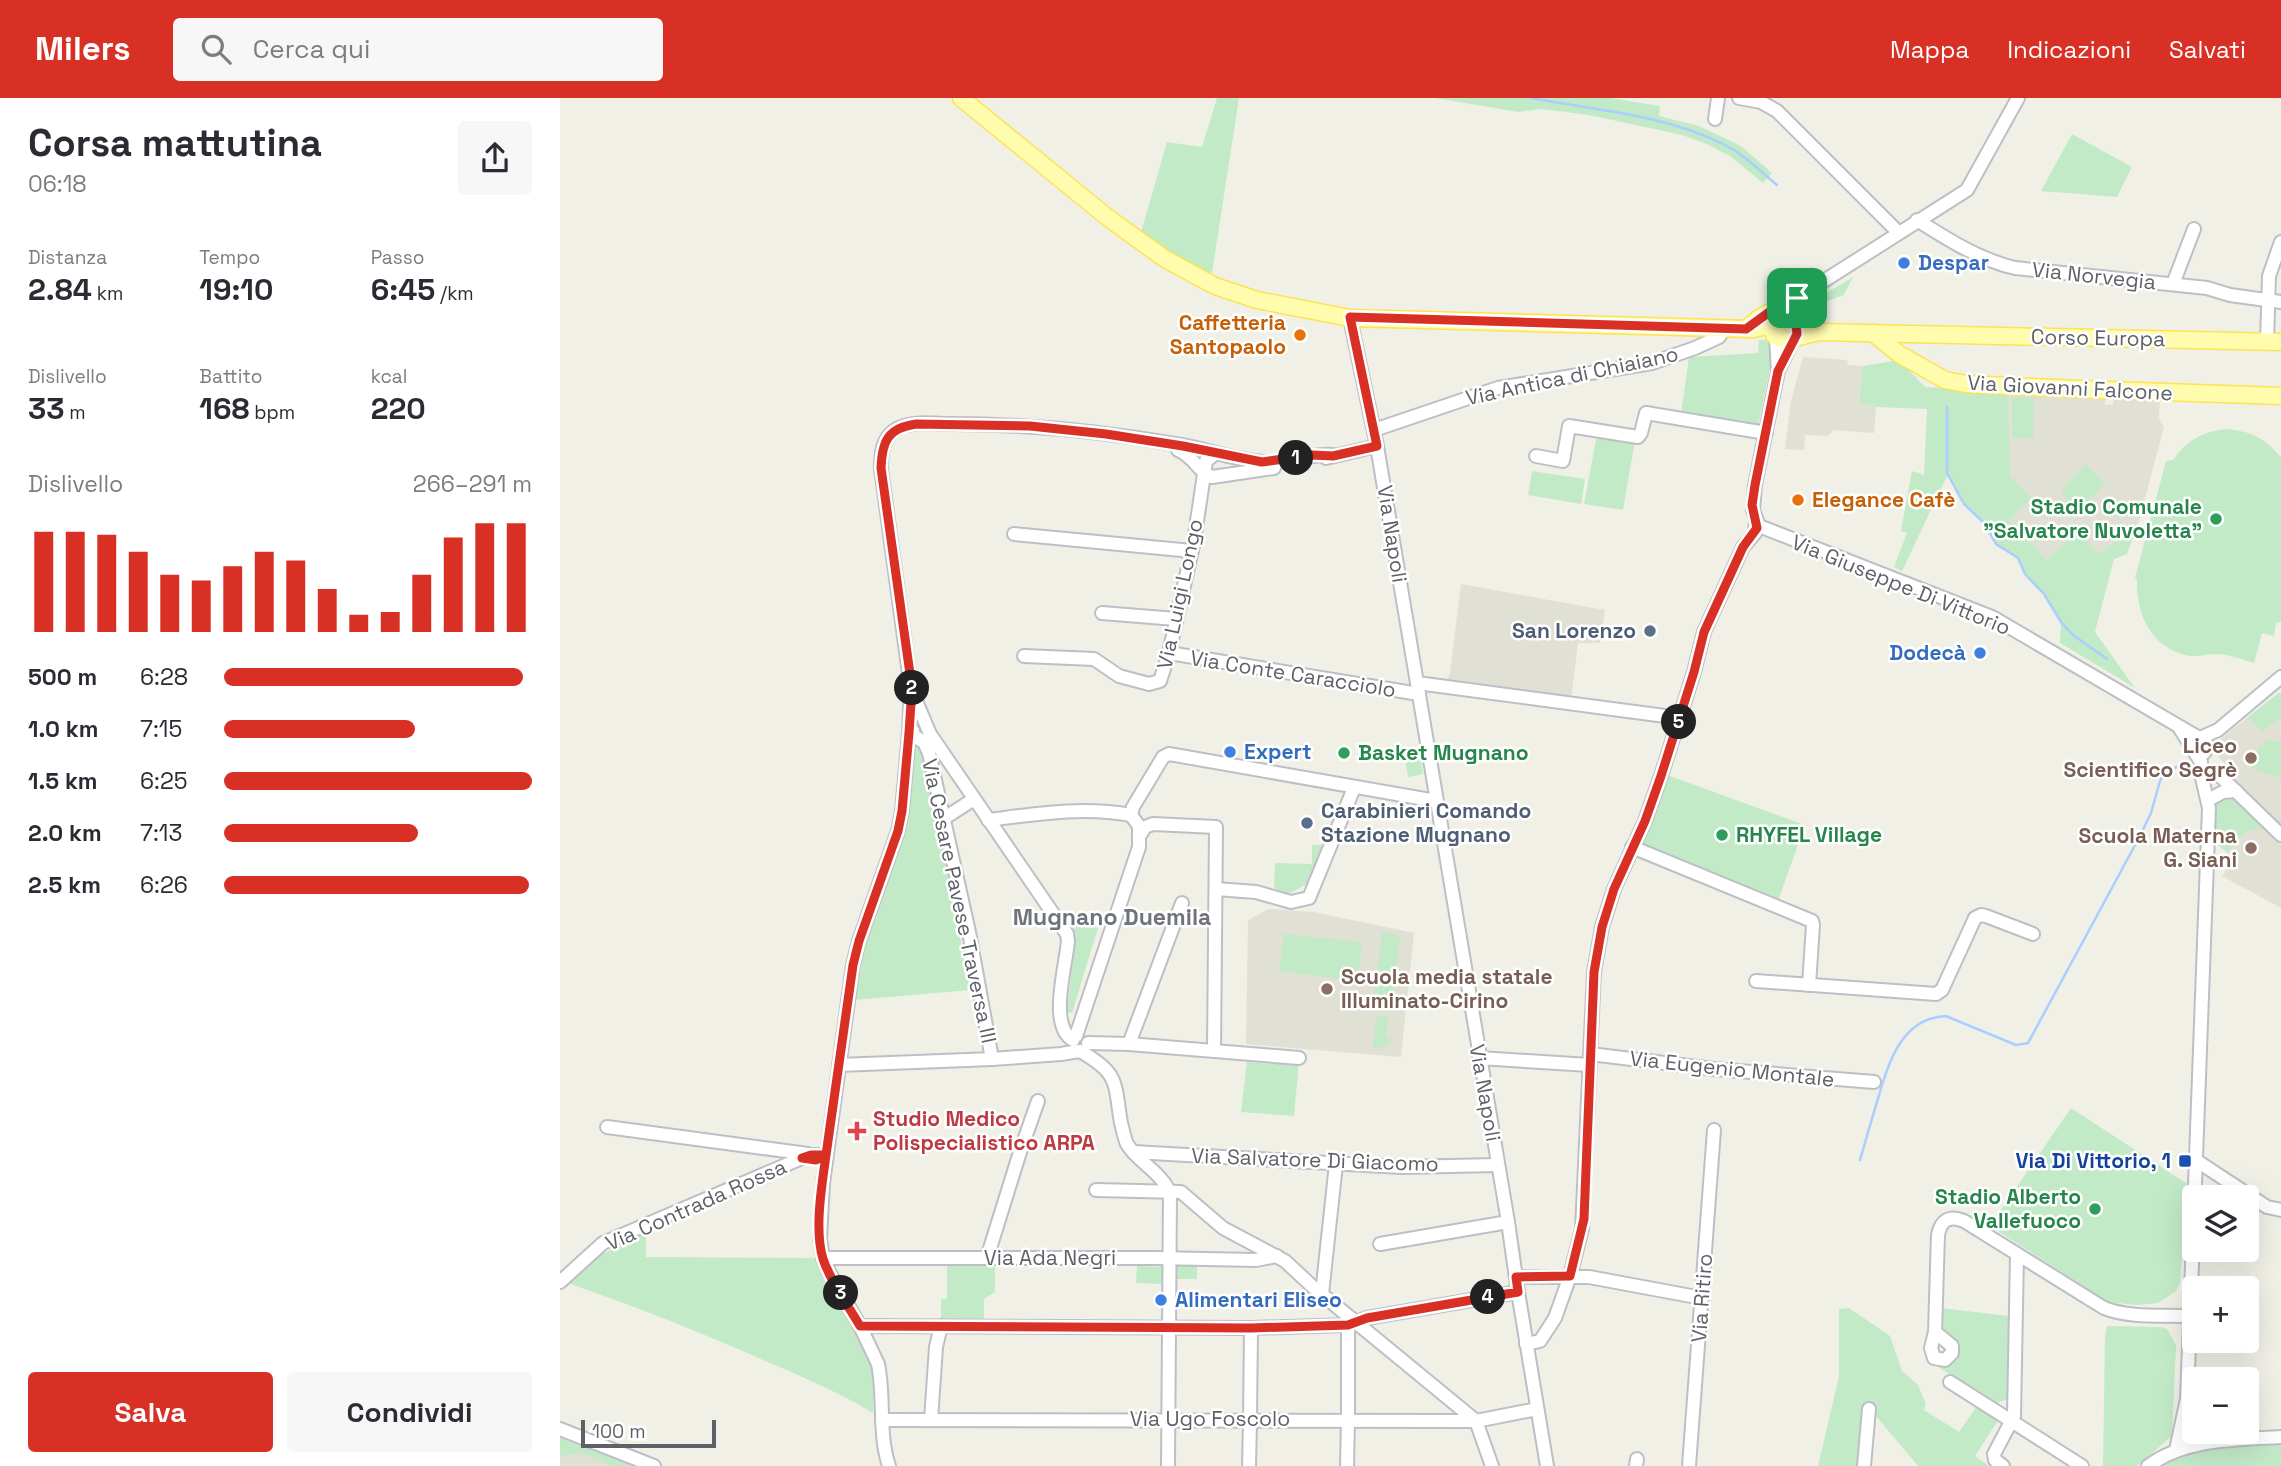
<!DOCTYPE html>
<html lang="it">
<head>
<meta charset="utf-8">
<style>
  body { margin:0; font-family:"Space Grotesk",sans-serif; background:#f7f7f7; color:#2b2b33; height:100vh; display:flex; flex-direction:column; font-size:26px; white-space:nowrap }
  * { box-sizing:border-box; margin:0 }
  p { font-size:23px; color:#7c7c81 }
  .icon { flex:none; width:38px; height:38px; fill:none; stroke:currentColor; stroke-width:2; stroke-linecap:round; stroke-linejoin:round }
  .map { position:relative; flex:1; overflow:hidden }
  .side { display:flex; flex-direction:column; background:#fff; width:560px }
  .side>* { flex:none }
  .tools { position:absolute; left:1622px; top:1087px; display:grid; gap:14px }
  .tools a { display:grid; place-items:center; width:77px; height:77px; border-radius:7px; background:#fff; box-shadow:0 7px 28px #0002; font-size:35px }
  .scale { position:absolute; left:21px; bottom:18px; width:135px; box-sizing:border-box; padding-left:7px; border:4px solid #5e6168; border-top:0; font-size:19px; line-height:24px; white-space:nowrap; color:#5e6168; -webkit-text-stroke:5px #fff; paint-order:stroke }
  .pin { position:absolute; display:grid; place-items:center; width:60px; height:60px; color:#fff; margin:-30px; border-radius:14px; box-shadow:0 4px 10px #0006 }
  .km { position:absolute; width:35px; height:35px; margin:-18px; border-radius:50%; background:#222; color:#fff; font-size:19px; line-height:35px; text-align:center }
  .round { display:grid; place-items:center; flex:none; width:74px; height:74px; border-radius:7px; background:#f7f7f7 }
  .headline { display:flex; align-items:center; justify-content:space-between; height:119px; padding:0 28px }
  h1 { font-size:38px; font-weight:700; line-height:52px }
  .metrics { display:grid; grid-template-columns:repeat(3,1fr); gap:10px; height:119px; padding:7px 28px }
  .metrics div { display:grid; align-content:center }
  .metrics b { font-size:30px; font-weight:700 }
  .metrics small { font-size:19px; font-weight:400 }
  .metrics p { font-size:19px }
  .chart { height:196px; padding:14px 28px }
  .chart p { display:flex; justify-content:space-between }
  .chart svg { width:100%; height:126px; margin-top:7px; stroke:#d93025; stroke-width:6 }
  .primary-button { display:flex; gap:14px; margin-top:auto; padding:14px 28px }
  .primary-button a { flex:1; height:80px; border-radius:7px; background:#d93025; color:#fff; font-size:28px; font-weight:700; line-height:80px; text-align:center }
  .primary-button a+a { background:#f7f7f7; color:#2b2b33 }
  ul { padding:0 28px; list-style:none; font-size:23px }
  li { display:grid; grid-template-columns:112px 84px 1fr; align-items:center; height:52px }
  li i { height:18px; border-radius:9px; background:#d93025 }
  header { display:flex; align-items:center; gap:42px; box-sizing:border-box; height:98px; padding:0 35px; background:#d93025; color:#fff }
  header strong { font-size:33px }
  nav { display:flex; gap:38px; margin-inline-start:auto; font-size:24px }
  .search { width:490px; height:63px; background:#f7f7f7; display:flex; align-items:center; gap:18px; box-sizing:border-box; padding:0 24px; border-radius:7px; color:#7c7c81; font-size:26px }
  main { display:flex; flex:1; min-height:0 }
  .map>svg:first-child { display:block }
  .education { fill:#e1e0d5 }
  .green { fill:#c2eac7 }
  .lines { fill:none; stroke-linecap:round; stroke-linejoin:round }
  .stream { stroke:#a9ceff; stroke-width:2.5 }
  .minor-casing { stroke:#bebfc6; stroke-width:16 }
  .major-casing { stroke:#fce355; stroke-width:19 }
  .minor { stroke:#fff; stroke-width:12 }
  .major { stroke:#fffcae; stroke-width:16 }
  .route-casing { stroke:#fff; stroke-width:14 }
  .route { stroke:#d93025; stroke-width:9 }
  .shop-dot { fill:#3f7fe0; stroke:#fff; stroke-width:2.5 }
  .food-dot { fill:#e8710a; stroke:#fff; stroke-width:2.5 }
  .leisure-dot { fill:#2e9e5b; stroke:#fff; stroke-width:2.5 }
  .service-dot { fill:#5c6f8a; stroke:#fff; stroke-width:2.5 }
  .education-dot { fill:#8d6e63; stroke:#fff; stroke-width:2.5 }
  .health-dot { fill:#e0444e; stroke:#fff; stroke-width:2.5 }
  .transit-dot { fill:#1a4fb4; stroke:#fff; stroke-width:2.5 }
  .labels { text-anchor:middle; stroke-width:5; stroke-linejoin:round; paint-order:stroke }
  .shop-label { font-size:21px; font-weight:bold; fill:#366cbe; stroke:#fff; text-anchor:start }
  .street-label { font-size:21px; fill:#5e6168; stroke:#fff }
  .food-label { font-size:21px; font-weight:bold; fill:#c56008; stroke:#fff; text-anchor:end }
  .leisure-label { font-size:21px; font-weight:bold; fill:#27864d; stroke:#fff; text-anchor:end }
  .service-label { font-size:21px; font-weight:bold; fill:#4e5e75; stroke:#fff; text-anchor:end }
  .education-label { font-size:21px; font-weight:bold; fill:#785e54; stroke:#fff; text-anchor:end }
  .health-label { font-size:21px; font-weight:bold; fill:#be3a42; stroke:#fff; text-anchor:start }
  .transit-label { font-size:21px; font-weight:bold; fill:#164399; stroke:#fff; text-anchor:end }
  .neighbourhood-label { font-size:23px; font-weight:bold; fill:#6f737a; stroke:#fff }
</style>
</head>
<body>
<header>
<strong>Milers</strong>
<div class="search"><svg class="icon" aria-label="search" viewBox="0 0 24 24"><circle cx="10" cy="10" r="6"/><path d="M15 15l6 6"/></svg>Cerca qui</div>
<nav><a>Mappa</a><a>Indicazioni</a><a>Salvati</a></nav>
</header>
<main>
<section class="side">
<div class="headline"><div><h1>Corsa mattutina</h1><p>06:18</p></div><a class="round"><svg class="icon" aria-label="share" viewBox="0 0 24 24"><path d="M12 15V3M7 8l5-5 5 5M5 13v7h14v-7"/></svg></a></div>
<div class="metrics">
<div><p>Distanza</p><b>2.84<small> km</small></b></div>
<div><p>Tempo</p><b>19:10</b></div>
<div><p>Passo</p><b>6:45<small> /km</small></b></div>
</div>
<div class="metrics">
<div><p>Dislivello</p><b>33<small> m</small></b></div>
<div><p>Battito</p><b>168<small> bpm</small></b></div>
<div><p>kcal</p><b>220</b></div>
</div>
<div class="chart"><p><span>Dislivello</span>266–291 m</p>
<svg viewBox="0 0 160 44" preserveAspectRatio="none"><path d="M5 44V9M15 44V9M25 44V10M35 44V16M45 44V24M55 44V26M65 44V21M75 44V16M85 44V19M95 44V29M105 44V38M115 44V37M125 44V24M135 44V11M145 44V6M155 44V6"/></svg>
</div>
<ul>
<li><b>500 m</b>6:28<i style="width:97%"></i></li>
<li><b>1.0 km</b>7:15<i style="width:62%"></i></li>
<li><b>1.5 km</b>6:25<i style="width:100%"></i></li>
<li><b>2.0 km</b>7:13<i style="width:63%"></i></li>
<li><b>2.5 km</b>6:26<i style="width:99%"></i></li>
</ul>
<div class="primary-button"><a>Salva</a><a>Condividi</a></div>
</section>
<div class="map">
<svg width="1721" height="1368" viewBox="0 0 1721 1368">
  <rect width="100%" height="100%" fill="#f1f0e7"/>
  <g class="education">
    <polygon points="1243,259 1287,262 1288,267 1303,268 1299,305 1316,309 1314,335 1274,332 1267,338 1245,337 1244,352 1225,351 1231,303"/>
    <polygon points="1448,296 1545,301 1545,307 1553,307 1553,301 1600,301 1599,320 1604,329 1579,423 1539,456 1487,462 1449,422"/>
    <polygon points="901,486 1045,512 1040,545 1018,545 1011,602 887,583 890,575"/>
    <polygon points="1719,595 1721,596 1721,732 1666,676 1665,666 1655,655 1660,641"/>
    <polygon points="1673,697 1721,746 1721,810 1662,778 1667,771 1661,766 1667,754 1655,745"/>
    <polygon points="709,811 754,814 854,835 841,959 686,946 688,822"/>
    <polygon points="0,1339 72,1368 0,1368"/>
  </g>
  <g class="green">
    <polygon points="657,0 679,0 652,175 631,168 581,134 607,44 642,49"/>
    <polygon points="875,0 1050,0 1100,8 1099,18 1139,28 1181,48 1212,75 1203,85 1170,58 1147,46 1122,37 1029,17 982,11 958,14"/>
    <polygon points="1512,36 1572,69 1557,99 1481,93"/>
    <polygon points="1293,179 1284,197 1265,204 1260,210 1251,213 1248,206"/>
    <polygon points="1199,242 1213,242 1212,260 1198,328 1121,316 1129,259 1198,255"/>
    <polygon points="1339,262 1365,289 1448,294 1450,378 1471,400 1449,422 1487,462 1517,434 1539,456 1579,423 1567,456 1554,461 1535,534 1575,590 1500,545 1501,524 1484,496 1465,476 1457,460 1437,448 1424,425 1404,406 1388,376 1342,473 1334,469 1347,435 1341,433 1352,373 1364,377 1367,311 1316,309 1299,305 1303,268"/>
    <polygon points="1452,299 1474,299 1473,340 1452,340"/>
    <path d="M1666,331C1693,334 1703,339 1721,359V524L1716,525L1714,538L1702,535L1694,565C1683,562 1669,556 1657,556C1647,556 1636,560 1625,557C1590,548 1576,515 1577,482L1575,480L1606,363L1613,362C1626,343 1643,333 1666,331Z"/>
    <polygon points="1037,336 1075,342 1063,412 1024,406"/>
    <polygon points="1526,366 1545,385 1519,413 1501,393"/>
    <polygon points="972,373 1025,381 1021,406 968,397"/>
    <polygon points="1719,595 1721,596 1721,619 1702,634 1688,619"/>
    <polygon points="1708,641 1721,645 1721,680 1692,671 1699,649"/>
    <polygon points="357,648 362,650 367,660 410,892 294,902 306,847 345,730 353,651"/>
    <polygon points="859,652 863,676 848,679 844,654"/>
    <polygon points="1107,677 1245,727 1218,803 1079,746"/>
    <path d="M1673,697L1708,733C1689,724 1678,741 1667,754L1655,745L1656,703Z"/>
    <polygon points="752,747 763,747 749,785 728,796 714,790 715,765 752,766"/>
    <polygon points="513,820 538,830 512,915 507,914 515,843"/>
    <polygon points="822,834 837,837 840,840 831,914 812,912"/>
    <polygon points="724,836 802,844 798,883 719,873"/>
    <path d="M816,918H828L826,939L832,940C829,949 821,950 813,950Z"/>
    <polygon points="720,961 739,963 734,1018 681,1014 687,964 712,966"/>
    <polygon points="1511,1010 1626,1085 1626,1113 1620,1186 1615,1194 1598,1205 1576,1207 1548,1204 1430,1128"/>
    <path d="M86,1134V1159L257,1160L305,1246L314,1277L313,1315C278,1294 241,1278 203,1262C138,1233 74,1208 8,1185L41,1157Z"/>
    <polygon points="387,1164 435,1166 435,1194 424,1201 424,1223 381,1223 381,1201 387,1201"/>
    <polygon points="637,1165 637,1181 614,1181 614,1166"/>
    <polygon points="577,1168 604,1169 603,1186 576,1185"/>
    <polygon points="1289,1210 1330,1238 1342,1273 1358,1287 1366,1306 1364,1312 1399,1334 1417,1308 1437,1324 1415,1358 1429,1368 1358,1368 1305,1305 1299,1368 1258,1368 1279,1278 1279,1211"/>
    <polygon points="1382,1210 1448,1218 1448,1301 1434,1306 1377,1268 1391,1264 1395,1244 1382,1231"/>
    <polygon points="1547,1228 1601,1229 1607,1231 1616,1247 1612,1338 1577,1368 1543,1368 1545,1237"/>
    <polygon points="0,1339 72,1368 53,1368 20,1354 18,1357 5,1357 0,1359"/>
    <path d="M1721,1343V1368H1600C1630,1345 1685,1345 1721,1343Z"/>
  </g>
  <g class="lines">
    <g class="stream">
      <path d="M971,0C1036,12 1106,17 1165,47C1185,57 1200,73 1217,87"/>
      <polyline points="1387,309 1387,375 1404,406 1424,425 1436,446 1458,460 1465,476 1484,496 1501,524 1513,537 1547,561"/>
      <path d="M1300,1062C1306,1042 1311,1023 1317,1004C1328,967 1340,920 1386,918L1456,947L1468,945L1580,738L1591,715L1600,683L1603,677L1623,665"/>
    </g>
    <g class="minor-casing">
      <g id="minor">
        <polyline points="1179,0 1201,4 1217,13 1338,134"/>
        <polyline points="1155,21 1158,0"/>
        <path d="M1357,122C1387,141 1420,162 1455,170L1647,190L1670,197L1721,204"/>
        <polyline points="1613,186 1634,131"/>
        <polyline points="1218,215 1221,208 1237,200 1407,92 1458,0"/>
        <polyline points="790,220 817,348 948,1124 958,1194 987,1368"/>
        <polyline points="1236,228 1237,200"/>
        <polyline points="1216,239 1218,273"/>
        <polyline points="1234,240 1218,273 1195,387 1193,412 1199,428 1432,519 1639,640"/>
        <polyline points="1707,244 1709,178 1721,144"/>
        <polyline points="814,332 938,290 1092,265 1135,250 1159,239 1164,231"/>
        <path d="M618,352C635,359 638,374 652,379L714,370"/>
        <polyline points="976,358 1003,363 1009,328 1078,339 1081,335 1086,315 1206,335"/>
        <polyline points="766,360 817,348"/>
        <polyline points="454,436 632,453"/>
        <polyline points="542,515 616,521"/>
        <polyline points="609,555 859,596"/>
        <polyline points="464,558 534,561 559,578 589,586 600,583 609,555 634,443 646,363 656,355"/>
        <polyline points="857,585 1120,620"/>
        <path d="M354,598L370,636L507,836L508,843C506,868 488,928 513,942"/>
        <polyline points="353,633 349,635 364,644 369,655 409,834 432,961"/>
        <polyline points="1640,640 1658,632 1721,579"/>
        <polyline points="1635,641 1643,640 1648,648 1644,655 1636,656"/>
        <polyline points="1657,675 1721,737"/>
        <polyline points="1652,700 1663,694 1676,693"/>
        <polyline points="571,717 573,709 603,659 609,656 876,703"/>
        <polyline points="383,721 414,701"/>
        <path d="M428,722C476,716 522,708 571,717"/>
        <polyline points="580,737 585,729 593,726 656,729 654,953"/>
        <polyline points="1072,749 1252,823 1253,827 1249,887"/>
        <polyline points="656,791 696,794 731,804 749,800 794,690"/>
        <polyline points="1196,883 1376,896 1382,892 1415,820 1421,817 1426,818 1473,836"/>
        <polyline points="516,938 579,749 579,728 571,717"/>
        <polyline points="528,945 569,946 739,960"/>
        <polyline points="569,946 622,805"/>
        <path d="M520,953C560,976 554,984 561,1025C563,1032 564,1039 567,1046C579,1065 601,1074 610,1095L608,1368"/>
        <polyline points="1030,956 1154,971 1314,984"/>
        <polyline points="919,960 1029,967"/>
        <polyline points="279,967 432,961 501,956 519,953"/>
        <polyline points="47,1029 248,1056"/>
        <polyline points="573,1054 842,1069 937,1067"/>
        <polyline points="1634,1061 1707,1109 1721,1112"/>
        <polyline points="536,1092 621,1094 663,1130 725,1163 753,1189 916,1323 932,1368"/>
        <polyline points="820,1146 948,1124"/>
        <polyline points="263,1160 594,1160 696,1162 717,1158"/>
        <polyline points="427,1160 460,1054 478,1003"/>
        <polyline points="956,1179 1029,1179 1142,1200"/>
        <polyline points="0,1184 43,1145 242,1060 251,1057 266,1057"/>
        <polyline points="762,1196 776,1066"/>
        <polyline points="300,1228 691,1230 788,1227 807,1220 958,1194"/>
        <path d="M1375,1234L1392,1248V1255L1385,1262L1374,1260L1371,1250L1375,1234L1378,1137C1381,1122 1389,1117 1404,1123L1544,1210C1569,1220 1601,1217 1628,1218"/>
        <polyline points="966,1246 980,1243 995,1220 1010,1178 1022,1131 1034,874 1042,829 1054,791 1085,723 1101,678 1134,574 1144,534 1183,449 1195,435 1196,424"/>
        <polyline points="1390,1284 1522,1368"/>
        <polyline points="788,1317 788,1227"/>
        <polyline points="690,1321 691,1230"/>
        <polyline points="322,1322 916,1323 977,1311"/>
        <polyline points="371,1322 376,1249 381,1228"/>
        <polyline points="0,1331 94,1368"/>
        <polyline points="1616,1352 1627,1301 1649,710 1642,680 1641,664 1619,629"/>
        <path d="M329,1368C318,1335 325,1300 318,1266L300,1228L269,1174L263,1160L260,1141L263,1085L293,867L299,843L338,733L342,713L349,635L351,590L321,371C321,356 322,341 335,332C350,322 375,326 392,326C469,326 546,334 621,347C649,352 676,362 705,364C728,366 750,355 773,357"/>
        <polyline points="689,1368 690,1325"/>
        <polyline points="787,1368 788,1322"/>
        <polyline points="1076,1368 1077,1361"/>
        <polyline points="1129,1368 1154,1032"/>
        <polyline points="1304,1368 1309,1311"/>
        <polyline points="1443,1368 1435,1362 1434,1356 1454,1318 1457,1156"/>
        <path d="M1588,1368C1626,1340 1676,1342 1721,1339"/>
      </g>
    </g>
    <g class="major-casing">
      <g id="major">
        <polyline points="401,0 547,119 605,161 655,188 697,202 790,220 1193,231 1226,224 1259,234"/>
        <path d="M1215,227L1214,237C1226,247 1244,236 1259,234L1721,244"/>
        <polyline points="1186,231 1199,220 1221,208"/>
        <polyline points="1313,235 1339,256 1385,282 1406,286 1519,291 1721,298"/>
      </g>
    </g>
    <use href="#minor" class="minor"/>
    <use href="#major" class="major"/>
  </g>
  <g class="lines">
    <g class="route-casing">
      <path id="route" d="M1237,200L1212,212L1186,231L790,219L817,348L773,358L752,357L702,364L623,348L546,336L470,328L356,326C328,330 322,343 321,370L352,590L349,635L342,713L338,733L299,843L293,867L266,1057H251L242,1060L256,1062L266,1057C262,1087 254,1131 263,1161C271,1184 287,1206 300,1228L691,1230L788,1227L807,1220L958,1194L956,1179L1010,1178L1024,1121L1034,874L1042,829L1054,791L1085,723L1101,678L1134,574L1144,534L1183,449L1197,430L1192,407L1195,387L1218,273L1237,236L1235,219L1237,200"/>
    </g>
    <use href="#route" class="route"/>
  </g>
  <g class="shop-dot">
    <circle cx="1344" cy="165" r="7"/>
    <circle cx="1420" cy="555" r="7"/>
    <circle cx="670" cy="654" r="7"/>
    <circle cx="601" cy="1202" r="7"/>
  </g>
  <g class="food-dot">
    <circle cx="740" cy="237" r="7"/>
    <circle cx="1238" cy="402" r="7"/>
  </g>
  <g class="leisure-dot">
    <circle cx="1656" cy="421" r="7"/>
    <circle cx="784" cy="655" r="7"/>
    <circle cx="1162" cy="737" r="7"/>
    <circle cx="1535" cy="1111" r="7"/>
  </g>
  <g class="service-dot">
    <circle cx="1090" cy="533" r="7"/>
    <circle cx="747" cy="725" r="7"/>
  </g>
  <g class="education-dot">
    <circle cx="1691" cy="660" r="7"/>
    <circle cx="1691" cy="750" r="7"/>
    <circle cx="767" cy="891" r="7"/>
  </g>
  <path class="health-dot" d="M293.5 1022.5h7v7h7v7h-7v7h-7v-7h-7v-7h7z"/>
  <rect class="transit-dot" x="1618" y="1056" width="14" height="14" rx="3.5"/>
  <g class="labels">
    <g class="shop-label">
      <text x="1358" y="172">Despar</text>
      <text x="1406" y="562" text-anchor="end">Dodecà</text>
      <text x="684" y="661">Expert</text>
      <text x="615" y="1209">Alimentari Eliseo</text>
    </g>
    <g class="street-label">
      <text transform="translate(1534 178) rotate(6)" y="7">Via Norvegia</text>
      <text transform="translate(1538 240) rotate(1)" y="7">Corso Europa</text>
      <text transform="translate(1012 278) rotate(-12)" y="7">Via Antica di Chiaiano</text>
      <text transform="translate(1510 290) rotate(3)" y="7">Via Giovanni Falcone</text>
      <text transform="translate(832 436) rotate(81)" y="7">Via Napoli</text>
      <text transform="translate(1341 487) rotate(22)" y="7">Via Giuseppe Di Vittorio</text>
      <text transform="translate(620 496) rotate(-78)" y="7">Via Luigi Longo</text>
      <text transform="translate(733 576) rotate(9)" y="7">Via Conte Caracciolo</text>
      <text transform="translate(399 803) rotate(78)" y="7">Via Cesare Pavese Traversa III</text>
      <text transform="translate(1172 971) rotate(6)" y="7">Via Eugenio Montale</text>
      <text transform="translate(925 995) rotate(80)" y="7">Via Napoli</text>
      <text transform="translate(755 1062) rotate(2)" y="7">Via Salvatore Di Giacomo</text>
      <text transform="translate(136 1107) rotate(-24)" y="7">Via Contrada Rossa</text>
      <text x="490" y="1167">Via Ada Negri</text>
      <text transform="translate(1142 1200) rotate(-86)" y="7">Via Ritiro</text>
      <text x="650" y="1328">Via Ugo Foscolo</text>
    </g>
    <g class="food-label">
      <text x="726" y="232">Caffetteria<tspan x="726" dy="24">Santopaolo</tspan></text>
      <text x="1252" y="409" text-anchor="start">Elegance Cafè</text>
    </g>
    <g class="leisure-label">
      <text x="1642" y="416">Stadio Comunale<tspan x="1642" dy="24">"Salvatore Nuvoletta"</tspan></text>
      <text x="798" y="662" text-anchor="start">Basket Mugnano</text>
      <text x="1176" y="744" text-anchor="start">RHYFEL Village</text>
      <text x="1521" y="1106">Stadio Alberto<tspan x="1521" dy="24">Vallefuoco</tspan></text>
    </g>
    <g class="service-label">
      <text x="1076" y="540">San Lorenzo</text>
      <text x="761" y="720" text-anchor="start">Carabinieri Comando<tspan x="761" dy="24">Stazione Mugnano</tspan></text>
    </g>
    <g class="education-label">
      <text x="1677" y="655">Liceo<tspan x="1677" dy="24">Scientifico Segrè</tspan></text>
      <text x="1677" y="745">Scuola Materna<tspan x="1677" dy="24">G. Siani</tspan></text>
      <text x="781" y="886" text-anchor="start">Scuola media statale<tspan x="781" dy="24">Illuminato-Cirino</tspan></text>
    </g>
    <g class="health-label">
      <text x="313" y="1028">Studio Medico<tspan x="313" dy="24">Polispecialistico ARPA</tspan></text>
    </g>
    <g class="transit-label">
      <text x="1611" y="1070">Via Di Vittorio, 1</text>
    </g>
    <g class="neighbourhood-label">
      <text x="552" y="827">Mugnano Duemila</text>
    </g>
  </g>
</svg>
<div class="tools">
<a><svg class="icon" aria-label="layers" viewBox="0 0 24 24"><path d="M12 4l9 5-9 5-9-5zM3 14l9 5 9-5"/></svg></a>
<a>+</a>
<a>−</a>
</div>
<div class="scale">100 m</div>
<div class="pin" style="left:1237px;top:200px;background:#1e9e55"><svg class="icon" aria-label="arrive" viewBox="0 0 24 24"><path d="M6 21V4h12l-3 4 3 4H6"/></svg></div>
<b class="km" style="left:736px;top:360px">1</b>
<b class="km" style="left:352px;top:590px">2</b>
<b class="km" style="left:281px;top:1195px">3</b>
<b class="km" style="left:928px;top:1199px">4</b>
<b class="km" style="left:1119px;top:624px">5</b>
</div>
</main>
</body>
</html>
